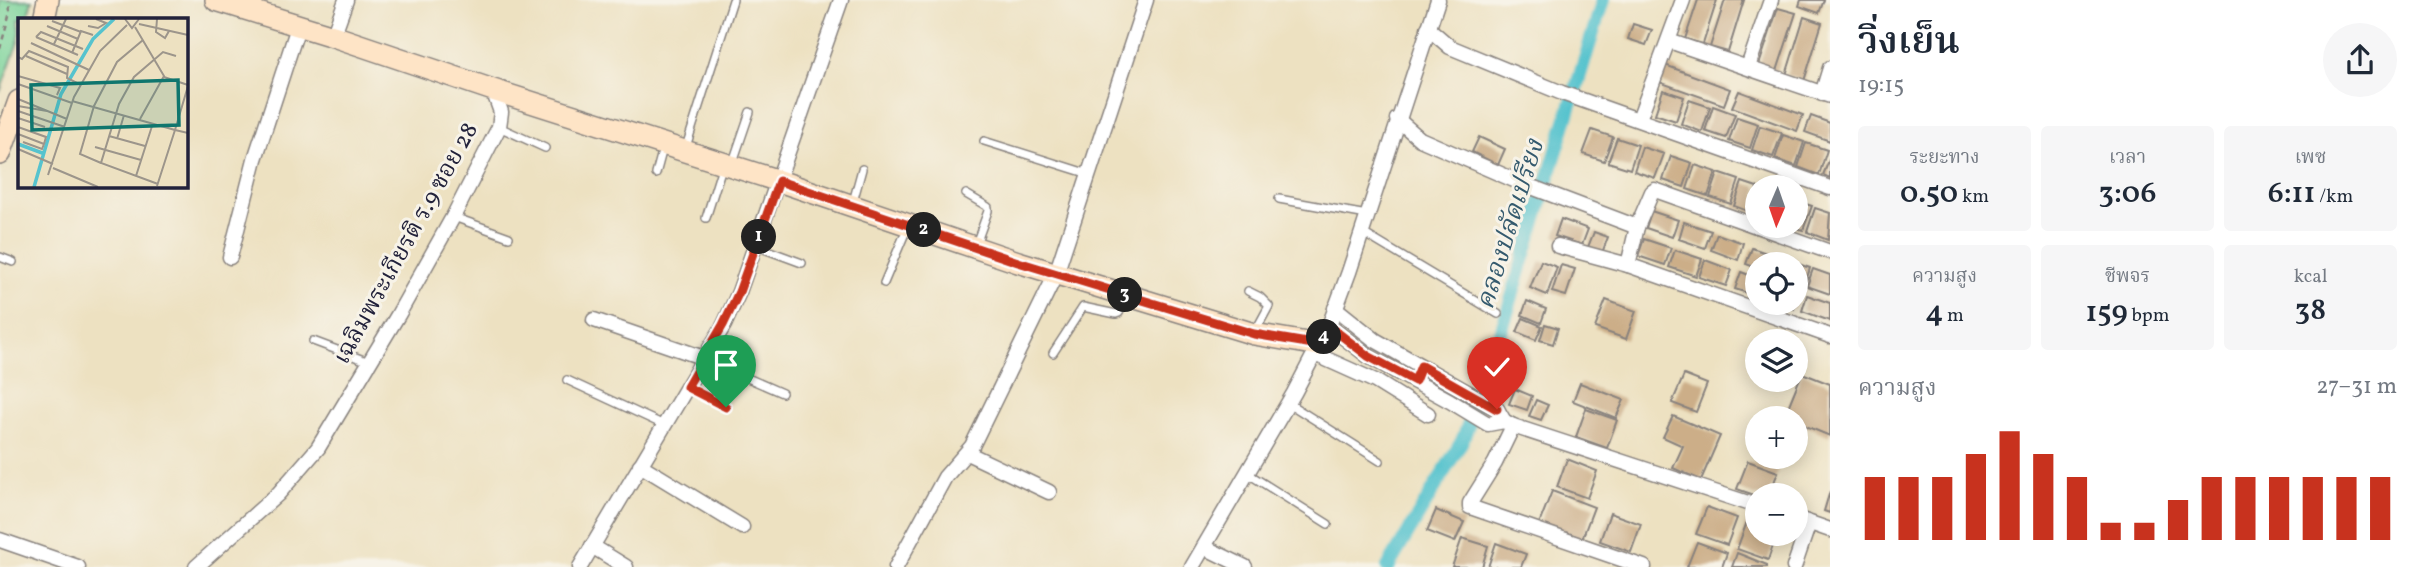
<!DOCTYPE html>
<html lang="th">
<head>
<meta charset="utf-8">
<style>
  body { margin:0; font-family:Vollkorn,"Noto Serif Thai",serif; background:#f6f6f7; color:#1f2937; height:100vh; display:flex; flex-direction:column; font-size:26px; white-space:nowrap }
  * { box-sizing:border-box; margin:0 }
  p { font-size:23px; color:#747a83 }
  .icon { flex:none; width:38px; height:38px; fill:none; stroke:currentColor; stroke-width:2; stroke-linecap:round; stroke-linejoin:round }
  .map { position:relative; flex:1; overflow:hidden }
  .drawer { display:flex; flex-direction:column; background:#fff; width:595px }
  .drawer>* { flex:none }
  .needle { width:46px; rotate:182deg }
  .controls { position:absolute; left:1745px; top:175px; display:grid; gap:14px }
  .controls a { display:grid; place-items:center; width:63px; height:63px; border-radius:50%; background:#fff; box-shadow:0 4px 18px #0003; font-size:35px }
  .pin { position:absolute; display:grid; place-items:center; width:60px; height:60px; color:#fff; margin:-72px -30px; border-radius:50% 50% 50% 0; rotate:-45deg; box-shadow:0 0 7px #0007 }
  .pin .icon { rotate:45deg }
  .km { position:absolute; width:35px; height:35px; margin:-18px; border-radius:50%; background:#222; color:#fff; font-size:19px; line-height:35px; text-align:center }
  .round { display:grid; place-items:center; flex:none; width:74px; height:74px; border-radius:37px; background:#f6f6f7 }
  .head { display:flex; align-items:center; justify-content:space-between; height:119px; padding:0 28px }
  h1 { font-size:38px; font-weight:600; line-height:52px }
  .metrics { display:grid; grid-template-columns:repeat(3,1fr); gap:10px; height:119px; padding:7px 28px }
  .metrics div { display:grid; align-content:center; border-radius:7px; background:#f6f6f7; text-align:center }
  .metrics b { font-size:30px; font-weight:600 }
  .metrics small { font-size:19px; font-weight:400 }
  .metrics p { font-size:19px }
  .chart { height:196px; padding:14px 28px }
  .chart p { display:flex; justify-content:space-between }
  .chart svg { width:100%; height:126px; margin-top:7px; stroke:#c8321e; stroke-width:6 }
  main { display:flex; flex:1; min-height:0 }
  .map>svg:first-child { display:block }
  .park { fill:#79d399; stroke:#4e7a6a; stroke-width:2 }
  .lines { fill:none; stroke-linecap:round; stroke-linejoin:round }
  .canal { stroke:#56c3ce; stroke-width:14 }
  .building { fill:#ccae88 }
  .lane-casing { stroke:#88827e; stroke-width:10 }
  .street-casing { stroke:#88827e; stroke-width:17 }
  .secondary-casing { stroke:#88827e; stroke-width:24 }
  .path { stroke:#88827e; stroke-width:2.5; stroke-dasharray:5 5; stroke-linecap:butt }
  .lane { stroke:#fff; stroke-width:7 }
  .street { stroke:#fff; stroke-width:14 }
  .secondary { stroke:#fee4c6; stroke-width:21 }
  .route-casing { stroke:#fff; stroke-width:14 }
  .route { stroke:#c8321e; stroke-width:9 }
  .labels { text-anchor:middle; stroke-width:6; stroke-linejoin:round; paint-order:stroke }
  .street-label { font-size:24px; fill:#22223b; stroke:#f7f3e8 }
  .water-label { font-size:26px; font-style:italic; fill:#345a6e; stroke:#f7f3e8 }
  .inset-river { fill:none; stroke:#56c3ce; stroke-width:3.5 }
  .inset-road { fill:none; stroke:#9c958b; stroke-width:2 }
  .view { fill:#0f766e; fill-opacity:0.15; stroke:#0f766e; stroke-width:3.5 }
  .inset-edge { fill:none; stroke:#22223b; stroke-width:3.5 }
</style>
</head>
<body>
<main>
<div class="map">
<svg width="1830" height="567" viewBox="0 0 1830 567">
  <rect width="100%" height="100%" fill="#f7f3e8"/>
  <filter id="ink" filterUnits="userSpaceOnUse"><feTurbulence type="fractalNoise" baseFrequency=".0143" numOctaves="2"/><feDisplacementMap in="SourceGraphic" scale="14" xChannelSelector="R" yChannelSelector="G"/><feConvolveMatrix kernelMatrix="1 2 1 2 8 2 1 2 1" color-interpolation-filters="sRGB"/></filter>
  <filter id="wash" filterUnits="userSpaceOnUse"><feTurbulence type="fractalNoise" baseFrequency=".00686" numOctaves="4" result="noise"/><feDisplacementMap in="SourceGraphic" scale="28" xChannelSelector="R" yChannelSelector="G"/><feGaussianBlur stdDeviation="1.57" result="paint"/><feColorMatrix in="noise" values="0 0 0 0 0 0 0 0 0 0 0 0 0 0 0 0 0 1.4 0 .05"/><feComposite in="paint" operator="in"/></filter>
  <g filter="url(#wash)">
    <rect width="100%" height="100%" fill="#ede1c1"/>
    <polygon class="park" points="0,0 32,0 27,19 19,19 19,39 0,92"/>
    <g class="lines">
      <polyline class="canal" points="1388,567 1462,441 1491,365 1603,0"/>
    </g>
    <g id="blocks">
      <g class="building">
        <polygon points="1698,0 1717,0 1703,44 1685,39"/>
        <polygon points="1725,0 1744,0 1728,52 1710,47"/>
        <polygon points="1801,0 1824,0 1819,13 1799,6"/>
        <polygon points="1778,8 1796,13 1777,71 1759,65"/>
        <polygon points="1804,17 1822,23 1804,81 1786,75"/>
        <polygon points="1633,24 1652,30 1646,45 1628,39"/>
        <polygon points="1665,65 1730,89 1724,105 1659,82"/>
        <polygon points="1663,90 1684,97 1676,121 1655,114"/>
        <polygon points="1739,91 1803,115 1797,131 1732,107"/>
        <polygon points="1689,100 1710,107 1702,132 1681,124"/>
        <polygon points="1713,106 1735,114 1726,138 1705,131"/>
        <polygon points="1811,116 1830,123 1830,141 1805,132"/>
        <polygon points="1737,117 1758,124 1750,148 1729,141"/>
        <polygon points="1760,126 1782,133 1773,157 1752,150"/>
        <polygon points="1592,130 1613,137 1604,161 1583,154"/>
        <polygon points="1783,135 1804,142 1796,166 1775,159"/>
        <polygon points="1479,137 1505,149 1498,165 1472,152"/>
        <polygon points="1617,138 1638,145 1630,169 1608,162"/>
        <polygon points="1806,143 1827,150 1819,175 1798,167"/>
        <polygon points="1642,147 1664,154 1655,178 1634,171"/>
        <polygon points="1671,156 1692,163 1684,187 1663,180"/>
        <polygon points="1830,158 1830,178 1823,175"/>
        <polygon points="1695,165 1716,172 1708,196 1687,189"/>
        <polygon points="1718,173 1739,180 1731,204 1710,197"/>
        <polygon points="1742,182 1757,187 1755,214 1734,206"/>
        <polygon points="1796,201 1812,206 1803,230 1796,228"/>
        <polygon points="1815,208 1830,213 1828,240 1807,232"/>
        <polygon points="1651,211 1678,220 1672,237 1646,228"/>
        <polygon points="1561,219 1588,229 1582,245 1555,236"/>
        <polygon points="1684,222 1711,231 1705,248 1679,239"/>
        <polygon points="1594,232 1608,237 1602,253 1588,247"/>
        <polygon points="1717,234 1743,243 1738,260 1711,250"/>
        <polygon points="1644,239 1671,248 1665,265 1638,256"/>
        <polygon points="1752,248 1778,257 1776,264 1757,264 1757,268 1746,264"/>
        <polygon points="1675,250 1702,259 1696,276 1669,267"/>
        <polygon points="1783,259 1810,268 1805,284 1796,281 1796,264 1782,264"/>
        <polygon points="1705,260 1732,270 1726,286 1699,277"/>
        <polygon points="1541,261 1557,267 1547,295 1530,288"/>
        <polygon points="1561,265 1575,269 1566,296 1552,292"/>
        <polygon points="1813,269 1830,275 1830,294 1807,286"/>
        <polygon points="1741,272 1757,278 1757,296 1735,289"/>
        <polygon points="1807,295 1830,303 1830,321 1802,311"/>
        <polygon points="1606,300 1636,311 1626,339 1595,328"/>
        <polygon points="1527,301 1546,309 1541,323 1522,315"/>
        <polygon points="1778,303 1796,303 1794,309"/>
        <polygon points="1523,318 1542,326 1536,340 1517,332"/>
        <polygon points="1545,324 1558,328 1553,344 1540,340"/>
        <polygon points="1802,373 1830,384 1830,436 1796,422 1796,418 1784,417"/>
        <polygon points="1684,375 1707,384 1696,412 1672,403"/>
        <polygon points="1580,383 1624,400 1616,418 1573,401"/>
        <polygon points="1515,389 1532,396 1527,410 1509,404"/>
        <polygon points="1536,400 1548,405 1541,420 1529,416"/>
        <polygon points="1586,409 1617,420 1607,448 1576,437"/>
        <polygon points="1673,416 1720,436 1701,480 1673,468 1683,446 1663,437"/>
        <polygon points="1567,459 1597,471 1587,498 1557,487"/>
        <polygon points="1748,461 1778,472 1769,495 1757,496 1737,489"/>
        <polygon points="1552,491 1594,507 1582,539 1539,524"/>
        <polygon points="1830,491 1830,513 1824,511"/>
        <polygon points="1707,507 1737,518 1727,545 1696,534"/>
        <polygon points="1436,510 1464,522 1455,542 1427,531"/>
        <polygon points="1610,513 1641,524 1631,552 1600,541"/>
        <polygon points="1747,522 1757,525 1757,534 1777,534 1768,560 1737,549"/>
        <polygon points="1462,538 1488,546 1482,567 1452,567"/>
        <polygon points="1697,542 1727,553 1722,567 1687,567"/>
        <polygon points="1496,543 1526,554 1521,567 1488,567"/>
        <polygon points="1737,553 1767,565 1767,567 1732,567"/>
      </g>
    </g>
  </g>
  <g filter="url(#ink)">
    <use href="#blocks" fill-opacity="0" stroke="#88827e" stroke-width="2"/>
    <g class="lines">
      <g class="lane-casing">
        <g id="lane">
          <polyline points="499,127 545,148"/>
          <polyline points="984,141 1089,174"/>
          <polyline points="685,150 733,0"/>
          <polyline points="733,162 750,112"/>
          <polyline points="656,174 663,148"/>
          <polyline points="966,194 988,207 988,211 976,244"/>
          <polyline points="1279,199 1367,215"/>
          <polyline points="853,202 862,169"/>
          <polyline points="454,217 509,237"/>
          <polyline points="706,218 723,164"/>
          <polyline points="1363,233 1498,314"/>
          <polyline points="756,246 802,263"/>
          <polyline points="0,257 13,262"/>
          <polyline points="884,283 908,226"/>
          <polyline points="1248,291 1260,297 1269,306 1256,330"/>
          <polyline points="313,341 369,362"/>
          <polyline points="1053,353 1083,307 1116,314 1119,313 1126,299"/>
          <polyline points="704,359 782,393"/>
          <polyline points="567,380 664,425"/>
          <polyline points="688,387 726,407"/>
          <polyline points="1288,403 1380,461"/>
          <polyline points="1247,473 1328,524"/>
        </g>
      </g>
      <g class="street-casing">
        <g id="street">
          <polyline points="1428,28 1450,47 1562,93 1830,188"/>
          <polyline points="333,36 346,0"/>
          <polyline points="1669,41 1830,96"/>
          <polyline points="1748,67 1771,0"/>
          <polyline points="1822,94 1830,68"/>
          <polyline points="1397,119 1420,139 1521,183 1637,227"/>
          <polyline points="1639,119 1683,0"/>
          <polyline points="1558,246 1628,265"/>
          <polyline points="1830,252 1655,190 1652,192 1637,227 1628,265 1830,336"/>
          <polyline points="230,257 255,159 298,27"/>
          <polyline points="1335,308 1375,340 1497,409 1504,421 1513,426 1757,506"/>
          <polyline points="594,320 704,358"/>
          <polyline points="1329,326 1368,356 1450,401 1488,424 1504,421"/>
          <polyline points="1315,354 1375,381 1428,414"/>
          <polyline points="1513,426 1495,463 1470,503 1470,507 1644,567"/>
          <polyline points="967,453 1049,492"/>
          <polyline points="640,465 742,527"/>
          <polyline points="1796,518 1830,530"/>
          <polyline points="0,540 78,567"/>
          <polyline points="592,546 626,567"/>
          <polyline points="1204,547 1245,567"/>
          <polyline points="196,567 278,494 318,448 398,315 453,217 499,127 501,112 493,90"/>
          <polyline points="580,567 724,325 739,292 841,0"/>
          <polyline points="896,567 945,477 972,446 1056,274 1146,0"/>
          <polyline points="1192,567 1294,393 1329,326 1349,272 1438,0"/>
          <polyline points="1794,567 1809,523"/>
        </g>
      </g>
      <g class="secondary-casing">
        <g id="secondary">
          <polyline points="216,0 333,36 493,90 779,181 1018,262 1254,334 1319,345"/>
          <polyline points="44,19 48,0"/>
          <polyline points="0,154 19,101"/>
        </g>
      </g>
      <polyline class="path" points="0,49 10,12 9,0"/>
      <use href="#lane" class="lane"/>
      <use href="#street" class="street"/>
      <use href="#secondary" class="secondary"/>
    </g>
  </g>
  <g class="lines" filter="url(#ink)">
    <g class="route-casing">
      <polyline id="route" points="726,407 687,387 723,325 739,292 779,181 1018,262 1254,334 1319,345 1329,326 1368,356 1415,381 1421,366 1497,409"/>
    </g>
    <use href="#route" class="route"/>
  </g>
  <g class="labels">
    <g class="street-label">
      <text transform="translate(405 243) rotate(-61)" y="8">เฉลิมพระเกียรติ ร.9 ซอย 28</text>
    </g>
    <g class="water-label">
      <text transform="translate(1509 224) rotate(-73)" y="9">คลองปลัดเปรียง</text>
    </g>
  </g>
  <g transform="translate(18 18)">
    <rect width="170" height="170" fill="#ede1c1"/>
    <path class="inset-river" d="M0,126L27,136M16,169L43,76L75,21L96,1"/>
    <path class="inset-road" d="M107,1L114,10L121,1M139,1L138,14L147,20L151,13M34,3L63,14M121,6L170,17M29,8L60,21M70,8L80,10L88,5L78,1M117,9L146,58L122,101M18,19L23,14L65,31M18,19L60,37M13,25L71,52M36,26L48,1M54,35L63,13L75,17M8,38L49,56M0,39L4,41L11,33L50,49L49,60L63,67M0,58L42,70L39,77M146,59L170,67M0,66L54,85M170,68L157,112L170,115M0,81L49,101M54,83L157,112L139,168M0,88L29,93M0,93L47,109M0,100L27,109M0,109L28,119L26,126M0,116L26,126M91,118L127,128M99,121L106,97M5,124L24,131L26,126M77,129L123,142M0,131L35,146M83,145L62,136L76,88L99,44L125,22M35,150L80,169M30,157L56,79L82,33L109,7M118,158L135,105M140,166L83,145L101,86L116,59L145,34L158,38"/>
    <path class="view" d="M160,62L161,107L14,112L13,67Z"/>
    <rect width="170" height="170" class="inset-edge"/>
  </g>
</svg>
<div class="controls">
<a><svg class="needle" viewBox="-14 -14 28 28"><path d="M0-13l5 13h-10z" fill="#e53935"/><path d="M0 13l5-13h-10z" fill="#747a83"/></svg></a>
<a><svg class="icon" aria-label="locate" viewBox="0 0 24 24"><circle cx="12" cy="12" r="6"/><path d="M12 2v4M12 18v4M2 12h4M18 12h4"/></svg></a>
<a><svg class="icon" aria-label="layers" viewBox="0 0 24 24"><path d="M12 4l9 5-9 5-9-5zM3 14l9 5 9-5"/></svg></a>
<a>+</a>
<a>−</a>
</div>
<div class="pin" style="left:726px;top:407px;background:#1e9e55"><svg class="icon" aria-label="arrive" viewBox="0 0 24 24"><path d="M6 21V4h12l-3 4 3 4H6"/></svg></div>
<div class="pin" style="left:1497px;top:409px;background:#d93025"><svg class="icon" aria-label="check" viewBox="0 0 24 24"><path d="M5 12l5 5 9-10"/></svg></div>
<b class="km" style="left:759px;top:237px">1</b>
<b class="km" style="left:924px;top:230px">2</b>
<b class="km" style="left:1125px;top:295px">3</b>
<b class="km" style="left:1324px;top:337px">4</b>
</div>
<section class="drawer">
<div class="head"><div><h1>วิ่งเย็น</h1><p>19:15</p></div><a class="round"><svg class="icon" aria-label="share" viewBox="0 0 24 24"><path d="M12 15V3M7 8l5-5 5 5M5 13v7h14v-7"/></svg></a></div>
<div class="metrics">
<div><p>ระยะทาง</p><b>0.50<small> km</small></b></div>
<div><p>เวลา</p><b>3:06</b></div>
<div><p>เพซ</p><b>6:11<small> /km</small></b></div>
</div>
<div class="metrics">
<div><p>ความสูง</p><b>4<small> m</small></b></div>
<div><p>ชีพจร</p><b>159<small> bpm</small></b></div>
<div><p>kcal</p><b>38</b></div>
</div>
<div class="chart"><p><span>ความสูง</span>27–31 m</p>
<svg viewBox="0 0 160 44" preserveAspectRatio="none"><path d="M5 44V22M15 44V22M25 44V22M35 44V14M45 44V6M55 44V14M65 44V22M75 44V38M85 44V38M95 44V30M105 44V22M115 44V22M125 44V22M135 44V22M145 44V22M155 44V22"/></svg>
</div>
</section>
</main>
</body>
</html>
